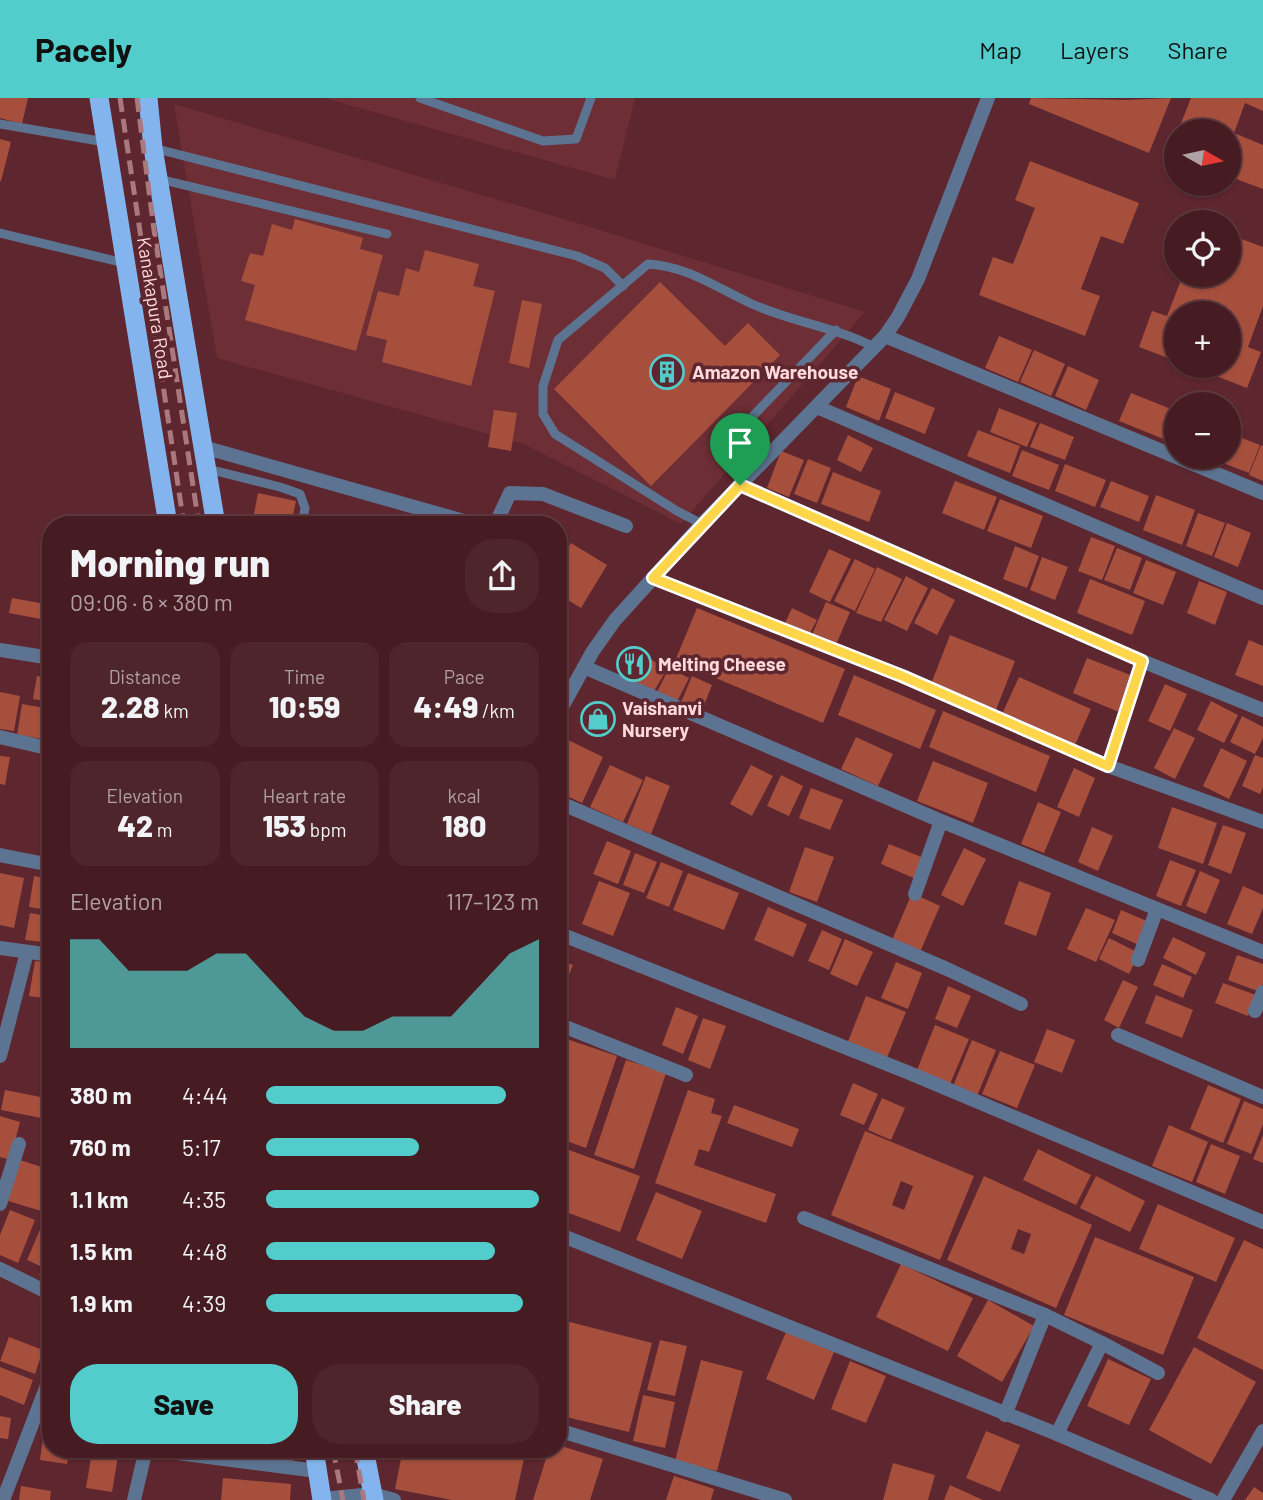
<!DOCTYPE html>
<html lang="en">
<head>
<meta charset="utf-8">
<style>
  body { margin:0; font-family:Barlow,sans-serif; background:#4d252a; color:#f1f3f6; height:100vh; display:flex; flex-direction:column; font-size:26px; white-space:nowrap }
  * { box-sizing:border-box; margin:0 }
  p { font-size:23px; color:#b0a1a5 }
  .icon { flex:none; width:38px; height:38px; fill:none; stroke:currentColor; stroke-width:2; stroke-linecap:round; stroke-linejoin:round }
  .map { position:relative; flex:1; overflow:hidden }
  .details { position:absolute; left:42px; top:418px; width:525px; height:942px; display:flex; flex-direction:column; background:#461c22; border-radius:28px; box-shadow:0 2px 5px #0004,0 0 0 2px #5e3a40 }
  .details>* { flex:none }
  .needle { width:46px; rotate:99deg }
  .buttons { position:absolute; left:1164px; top:21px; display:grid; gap:14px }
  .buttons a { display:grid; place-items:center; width:77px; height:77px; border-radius:50%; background:#461c22; box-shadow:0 2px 5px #0004,0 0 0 2px #5e3a40; font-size:35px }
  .pin { position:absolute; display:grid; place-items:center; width:60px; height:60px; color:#fff; margin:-72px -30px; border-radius:50% 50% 50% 0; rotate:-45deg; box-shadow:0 0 7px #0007 }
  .pin .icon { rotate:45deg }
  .round { display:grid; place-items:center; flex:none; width:74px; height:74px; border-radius:28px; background:#4d252a }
  .summary { display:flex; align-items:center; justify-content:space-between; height:119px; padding:0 28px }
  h1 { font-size:38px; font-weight:800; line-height:52px }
  .metrics { display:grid; grid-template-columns:repeat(3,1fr); gap:10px; height:119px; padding:7px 28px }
  .metrics div { display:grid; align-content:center; border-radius:18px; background:#4d252a; text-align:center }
  .metrics b { font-size:30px; font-weight:800 }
  .metrics small { font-size:19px; font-weight:400 }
  .metrics p { font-size:19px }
  .chart { height:196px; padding:14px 28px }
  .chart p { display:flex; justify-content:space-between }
  .chart svg { width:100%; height:126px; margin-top:7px; fill:#53cdcb; opacity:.7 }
  .cta { display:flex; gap:14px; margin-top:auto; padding:14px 28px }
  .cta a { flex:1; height:80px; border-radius:28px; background:#53cdcb; color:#111; font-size:28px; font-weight:800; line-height:80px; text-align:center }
  .cta a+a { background:#4d252a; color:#f1f3f6 }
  ul { padding:0 28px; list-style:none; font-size:23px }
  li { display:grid; grid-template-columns:112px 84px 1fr; align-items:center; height:52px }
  li i { height:18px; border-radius:9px; background:#53cdcb }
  header { display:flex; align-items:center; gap:42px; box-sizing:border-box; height:98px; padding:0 35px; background:#53cdcb; color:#111 }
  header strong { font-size:33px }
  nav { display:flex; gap:38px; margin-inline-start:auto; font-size:24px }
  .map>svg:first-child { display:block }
  .built { fill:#6d2e36 }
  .building { fill:#a64f3d; fill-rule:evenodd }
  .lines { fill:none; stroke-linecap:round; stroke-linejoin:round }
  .service { stroke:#5c7491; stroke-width:9 }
  .minor { stroke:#5c7491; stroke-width:14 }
  .tertiary { stroke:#5c7491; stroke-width:14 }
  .trunk { stroke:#84b4ee; stroke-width:19 }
  .rail { stroke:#a9797f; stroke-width:5; stroke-dasharray:14 7; stroke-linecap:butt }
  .route-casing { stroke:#fff; stroke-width:14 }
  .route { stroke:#ffd54a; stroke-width:9 }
  .labels { text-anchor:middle; stroke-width:7; stroke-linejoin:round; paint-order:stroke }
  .street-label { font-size:19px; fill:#fed9dc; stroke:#5e262e }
  .poi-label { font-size:19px; font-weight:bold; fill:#fed9dc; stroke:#5e262e; text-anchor:start }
</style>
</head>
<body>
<header>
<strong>Pacely</strong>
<nav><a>Map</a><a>Layers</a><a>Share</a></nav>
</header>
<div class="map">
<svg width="1263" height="1402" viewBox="0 0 1263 1402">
  <rect width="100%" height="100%" fill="#5e262e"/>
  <g class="built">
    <polygon points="324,0 635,0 615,82"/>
    <polygon points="174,6 567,122 865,214 681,426 524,346 217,260"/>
  </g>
  <g class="building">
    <polygon points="0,0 28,0 22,26 0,20"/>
    <polygon points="1031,0 1127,2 1171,0 1149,55 1029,6"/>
    <polygon points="1191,0 1263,0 1263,13 1245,5 1234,35 1263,47 1263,91 1228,78 1228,33 1178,33"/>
    <polygon points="0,41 11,44 1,83 0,83"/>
    <polygon points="1030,63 1139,105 1123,146 1101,138 1081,191 1100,198 1085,238 979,197 993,159 1013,166 1035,110 1015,102"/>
    <polygon points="295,121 363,140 360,151 383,157 356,253 245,222 255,187 241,183 250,155 263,158 272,126 292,132"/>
    <polygon points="1228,136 1263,149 1263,208 1248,249 1261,254 1247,290 1190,268 1228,268 1228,215 1176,215 1176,263 1139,249 1152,213 1167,218 1183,177 1228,177"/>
    <polygon points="425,152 479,166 473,188 495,193 471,288 382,264 387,242 366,237 378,193 399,198 406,170 419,174"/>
    <polygon points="660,184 725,248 748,225 780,257 651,388 554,291"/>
    <polygon points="522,202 542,206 529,270 509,265"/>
    <polygon points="999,238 1032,252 1018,284 985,270"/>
    <polygon points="1034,252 1065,266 1051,298 1020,284"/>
    <polygon points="1068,268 1099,282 1086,312 1055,298"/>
    <polygon points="858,278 891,291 879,323 846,309"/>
    <polygon points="895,294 935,310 925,336 885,320"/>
    <polygon points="1131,295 1176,313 1176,346 1119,323"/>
    <polygon points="999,310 1037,325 1027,349 990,334"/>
    <polygon points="494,312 517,315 511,353 488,349"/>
    <polygon points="1040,325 1074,339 1065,362 1030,349"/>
    <polygon points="978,332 1020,348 1010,375 967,358"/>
    <polygon points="1229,335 1260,347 1249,375 1218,363 1220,359 1228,359"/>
    <polygon points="848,337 873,350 861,374 837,362"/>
    <polygon points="1261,347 1263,348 1263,383 1249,377"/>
    <polygon points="1022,352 1059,367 1049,392 1012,378"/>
    <polygon points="781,353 804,362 789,399 767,390"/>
    <polygon points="808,361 831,370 817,405 794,396"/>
    <polygon points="1065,366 1106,382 1095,409 1055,393"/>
    <polygon points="833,374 881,393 869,424 821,406"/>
    <polygon points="955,383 997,399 984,432 942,415"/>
    <polygon points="1111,383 1149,398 1139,424 1100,409"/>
    <polygon points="258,395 296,403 291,427 252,426"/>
    <polygon points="1156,397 1195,412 1182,447 1143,432"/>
    <polygon points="1000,401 1043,418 1031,450 987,433"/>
    <polygon points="1198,415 1225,425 1212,458 1186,448"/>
    <polygon points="1227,425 1251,435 1238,469 1214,459"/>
    <polygon points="1091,439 1115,448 1102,482 1078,473"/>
    <polygon points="571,445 607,467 581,510 558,496 558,466"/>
    <polygon points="1015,448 1039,458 1027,490 1003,481"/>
    <polygon points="1117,450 1142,460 1130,492 1104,482"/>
    <polygon points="829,451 851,461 830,504 809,494"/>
    <polygon points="1042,459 1068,469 1055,502 1030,492"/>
    <polygon points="855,461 875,471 855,513 834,503"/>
    <polygon points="1146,462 1176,474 1163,507 1133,495"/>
    <polygon points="877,469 902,481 881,524 856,515"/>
    <polygon points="906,478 928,490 907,533 884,522"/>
    <polygon points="1090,481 1145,503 1132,537 1077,515"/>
    <polygon points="1199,483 1227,494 1215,527 1187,515"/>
    <polygon points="932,490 955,502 937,537 914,525"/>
    <polygon points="12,500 51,507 51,523 9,515"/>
    <polygon points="826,504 850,514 835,549 811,539"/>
    <polygon points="697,510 845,571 823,625 675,563"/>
    <polygon points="792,510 817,522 809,537 785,525"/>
    <polygon points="950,537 1015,563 996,612 931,586"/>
    <polygon points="1249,542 1263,548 1263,588 1235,577"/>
    <polygon points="635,552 667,571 653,595 621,576"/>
    <polygon points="1087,560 1133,578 1119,614 1073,595"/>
    <polygon points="669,570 689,580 676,606 656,596"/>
    <polygon points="854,577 936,612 920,651 838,617"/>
    <polygon points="37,578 51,581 51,604 33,601"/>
    <polygon points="692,578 712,587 701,615 680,607"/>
    <polygon points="1019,579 1091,611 1075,647 1002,616"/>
    <polygon points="1165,586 1187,596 1170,633 1148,623"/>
    <polygon points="0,594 20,598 14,633 0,631"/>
    <polygon points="1211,603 1238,617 1224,645 1197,632"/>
    <polygon points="22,606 51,611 50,642 17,637"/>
    <polygon points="943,613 1050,658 1036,694 929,649"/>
    <polygon points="1242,618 1263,629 1263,640 1255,656 1230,644"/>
    <polygon points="1174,630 1195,640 1175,681 1154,670"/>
    <polygon points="856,639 893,656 878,688 841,671"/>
    <polygon points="566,641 603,659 582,705 558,694 558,657"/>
    <polygon points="1221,650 1247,663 1229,701 1203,688"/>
    <polygon points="1255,657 1263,660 1263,689 1260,696 1242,688"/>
    <polygon points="0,658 10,659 5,687 0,686"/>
    <polygon points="933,663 988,685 973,725 917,703"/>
    <polygon points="610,667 643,682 623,724 590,709"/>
    <polygon points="751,667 773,678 752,718 730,706"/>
    <polygon points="1074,670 1095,680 1079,719 1057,709"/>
    <polygon points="781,677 803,688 789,718 767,708"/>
    <polygon points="646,678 670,688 651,736 627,726"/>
    <polygon points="811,690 843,702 830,732 799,720"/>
    <polygon points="1038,704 1061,714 1044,755 1021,746"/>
    <polygon points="1172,709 1217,725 1203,766 1158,750"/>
    <polygon points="1223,727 1246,735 1231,776 1208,767"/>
    <polygon points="1092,729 1113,738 1098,773 1078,764"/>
    <polygon points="607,743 631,753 618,786 593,776"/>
    <polygon points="889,746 924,760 916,781 881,766"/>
    <polygon points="805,749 834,759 817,804 789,794"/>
    <polygon points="964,750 986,761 963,808 941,797"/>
    <polygon points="635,755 657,764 644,795 623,787"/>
    <polygon points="1170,762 1196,772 1181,808 1156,798"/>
    <polygon points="661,764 683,773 669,809 646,800"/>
    <polygon points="1200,773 1220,782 1206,816 1186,808"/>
    <polygon points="0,775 24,780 14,830 0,827"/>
    <polygon points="688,775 739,795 724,832 673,812"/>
    <polygon points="34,778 51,781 47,812 29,809"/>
    <polygon points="599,783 630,795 613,838 582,826"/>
    <polygon points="1019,783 1051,795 1036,838 1004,826"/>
    <polygon points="1243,788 1263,797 1263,810 1252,836 1227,826"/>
    <polygon points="912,795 940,808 920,854 892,842"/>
    <polygon points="768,809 807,826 793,859 754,842"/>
    <polygon points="1086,810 1115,822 1096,864 1067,851"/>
    <polygon points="1121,812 1149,824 1139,847 1112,835"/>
    <polygon points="30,815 47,818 43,844 25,842"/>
    <polygon points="822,832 842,841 829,872 808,863"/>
    <polygon points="1173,839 1206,855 1196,877 1163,860"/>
    <polygon points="1109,840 1139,855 1129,876 1099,861"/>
    <polygon points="845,841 873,854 857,888 830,876"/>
    <polygon points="1237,857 1263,866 1263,885 1260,894 1228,882"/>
    <polygon points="558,861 573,867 558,903"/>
    <polygon points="35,863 51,865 51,901 29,898"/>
    <polygon points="896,864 922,875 908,911 881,900"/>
    <polygon points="1162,866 1192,879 1183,900 1153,887"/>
    <polygon points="1123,882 1138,889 1119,930 1104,922"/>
    <polygon points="1223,885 1256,897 1248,918 1215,905"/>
    <polygon points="948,888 971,898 957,930 935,921"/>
    <polygon points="1156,897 1193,912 1182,940 1145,925"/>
    <polygon points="866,898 906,914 886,962 847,946"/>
    <polygon points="676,909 698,918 683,956 662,947"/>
    <polygon points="703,920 726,928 710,971 688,962"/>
    <polygon points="935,927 969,941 950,986 917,972"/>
    <polygon points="1047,931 1075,942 1062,975 1034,964"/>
    <polygon points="558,938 617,958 586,1050 558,1040"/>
    <polygon points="972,942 996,952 977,998 953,988"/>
    <polygon points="1000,953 1035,967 1017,1010 982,996"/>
    <polygon points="626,962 666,975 634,1071 594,1057"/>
    <polygon points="853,985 878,996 864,1027 840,1017"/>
    <polygon points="1208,987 1241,1001 1223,1045 1190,1031"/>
    <polygon points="5,992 51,1001 51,1022 1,1012"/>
    <polygon points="688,992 715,1001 711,1015 722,1018 709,1054 699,1051 694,1067 776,1096 766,1125 655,1085"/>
    <polygon points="882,1000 905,1010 891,1042 868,1032"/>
    <polygon points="1244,1003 1263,1011 1263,1026 1251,1056 1227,1046"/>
    <polygon points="734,1007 799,1031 792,1049 727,1025"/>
    <polygon points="0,1018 20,1024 10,1062 0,1059"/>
    <polygon points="1169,1027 1208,1044 1192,1084 1152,1068"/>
    <path d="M865,1033L974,1078L940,1162L831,1117ZM901,1083L913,1088L904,1112L892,1107Z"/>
    <polygon points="1263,1037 1263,1065 1253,1061"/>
    <polygon points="1211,1046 1240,1058 1225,1096 1196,1084"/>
    <polygon points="558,1048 640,1078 620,1134 558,1111"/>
    <polygon points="1038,1051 1091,1077 1076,1107 1023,1082"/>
    <polygon points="17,1061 51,1072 51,1083 41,1113 5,1102"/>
    <path d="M984,1078L1092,1127L1056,1210L947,1162ZM1018,1131L1031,1136L1024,1156L1011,1151Z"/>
    <polygon points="1096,1078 1145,1103 1130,1134 1080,1110"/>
    <polygon points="656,1094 702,1113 682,1161 636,1142"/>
    <polygon points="1158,1106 1235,1140 1216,1184 1139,1151"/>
    <polygon points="10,1112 35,1122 18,1165 0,1157 0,1137"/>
    <polygon points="44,1122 51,1125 51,1145 40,1168 27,1162"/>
    <polygon points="1095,1139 1194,1179 1163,1257 1064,1217"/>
    <polygon points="1244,1142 1263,1151 1263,1272 1197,1240"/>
    <polygon points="51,1154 51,1183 39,1177"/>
    <polygon points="901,1166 973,1200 948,1253 876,1219"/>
    <polygon points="988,1202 1034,1228 1002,1284 957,1258"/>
    <polygon points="558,1221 652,1245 629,1334 558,1317"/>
    <polygon points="786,1234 834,1254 814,1302 766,1281"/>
    <polygon points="9,1239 43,1252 35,1276 0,1263"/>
    <polygon points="660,1242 687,1248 675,1298 647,1292"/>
    <polygon points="1194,1249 1256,1284 1211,1366 1149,1332"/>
    <polygon points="1108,1261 1151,1281 1129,1327 1087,1308"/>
    <polygon points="701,1262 743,1273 717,1373 675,1363"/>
    <polygon points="850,1263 886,1278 866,1325 831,1311"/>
    <polygon points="0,1269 33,1282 24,1307 0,1297"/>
    <polygon points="643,1297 675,1304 665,1350 633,1343"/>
    <polygon points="0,1318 11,1320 8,1341 0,1340"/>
    <polygon points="986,1333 1020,1347 1000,1394 966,1380"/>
    <polygon points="43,1339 51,1340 51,1351 70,1351 67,1366 40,1362"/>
    <polygon points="558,1347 603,1361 590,1402 533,1402 549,1351 558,1351"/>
    <polygon points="244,1351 296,1351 293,1364 244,1354"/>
    <polygon points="403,1351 526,1351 515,1402 452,1402 395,1391"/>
    <polygon points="92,1354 118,1358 112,1394 86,1390"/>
    <polygon points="893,1365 935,1377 928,1402 883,1402"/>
    <polygon points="674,1378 714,1391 711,1402 666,1402"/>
    <polygon points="223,1380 291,1386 290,1402 221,1402"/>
    <polygon points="950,1387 983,1402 944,1402"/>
    <polygon points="21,1388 51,1393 50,1402 19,1402"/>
    <polygon points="1254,1389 1263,1395 1263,1402 1245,1402"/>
  </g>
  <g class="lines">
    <g class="service">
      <polyline points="420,0 543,43 576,41 591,0"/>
      <polyline points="0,26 105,44"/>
      <polyline points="153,50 577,158 605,170 623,188"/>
      <polyline points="159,81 387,136"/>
      <polyline points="0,135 124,165"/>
      <polyline points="718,354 836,232"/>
      <polyline points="208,371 280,389 300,396 305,410 302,427"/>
      <path d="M702,426L677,413L555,336L543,316V288L558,242L648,166C687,168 717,190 752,206C792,224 835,229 874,249"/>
    </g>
    <g class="minor">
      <polyline points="885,238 1263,395"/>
      <polyline points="817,309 1263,500"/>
      <polyline points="203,349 478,427"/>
      <polyline points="740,387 1142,563 1263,612"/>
      <polyline points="495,427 510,395 543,396 626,428"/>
      <polyline points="653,480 902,578 1108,668"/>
      <polyline points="0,552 51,560"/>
      <polyline points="1142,563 1108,668 1263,724"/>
      <polyline points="584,569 941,723 1263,854"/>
      <polyline points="0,639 51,651"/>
      <polyline points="558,704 947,871 1021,906"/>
      <polyline points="0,757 51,767"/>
      <polyline points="915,796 941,723"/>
      <polyline points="558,835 907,974 1263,1124"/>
      <polyline points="0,850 51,857"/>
      <polyline points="1138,862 1157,811"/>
      <polyline points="1255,913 1263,894"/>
      <polyline points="558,926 686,977"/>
      <polyline points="1118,937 1263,999"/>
      <polyline points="0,958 27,854"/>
      <polyline points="0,1106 19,1046"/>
      <polyline points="804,1120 1045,1217 1102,1245"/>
      <polyline points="558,1136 1057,1336 1211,1402"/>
      <polyline points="0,1171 51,1196"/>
      <polyline points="1005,1317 1045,1217"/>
      <polyline points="558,1332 785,1402"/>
      <polyline points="1057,1336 1102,1245 1158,1275"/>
      <polyline points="146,1351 317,1373"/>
      <polyline points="322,1401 373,1396 394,1402"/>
      <polyline points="3,1402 51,1277"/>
      <polyline points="134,1402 146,1351"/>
      <polyline points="1223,1402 1263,1333"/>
    </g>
    <polyline class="tertiary" points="558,616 593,553 615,522 702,426 885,238 898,219 918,181 988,0"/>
    <g class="trunk">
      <polyline points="99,0 168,427"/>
      <polyline points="148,0 153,50 216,427"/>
      <polyline points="314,1351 322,1402"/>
      <polyline points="364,1351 374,1402"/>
    </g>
    <g class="rail">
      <polyline points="120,0 184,427"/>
      <polyline points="137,0 154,132 199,427"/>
      <polyline points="333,1351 343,1402"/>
      <polyline points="355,1351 364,1402"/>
    </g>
  </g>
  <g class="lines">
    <g class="route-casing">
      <polygon id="route" points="740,387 1142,563 1108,668 902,578 653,480"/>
    </g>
    <use href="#route" class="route"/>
  </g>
  <defs>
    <g id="building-ring" transform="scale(1.75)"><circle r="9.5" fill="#5e262e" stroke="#53cdcb" stroke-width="1.5"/><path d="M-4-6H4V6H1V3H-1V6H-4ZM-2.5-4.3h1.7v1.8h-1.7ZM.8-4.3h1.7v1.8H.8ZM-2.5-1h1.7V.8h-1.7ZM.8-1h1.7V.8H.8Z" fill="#53cdcb"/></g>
    <g id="restaurant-ring" transform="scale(1.75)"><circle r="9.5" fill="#5e262e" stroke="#53cdcb" stroke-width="1.5"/><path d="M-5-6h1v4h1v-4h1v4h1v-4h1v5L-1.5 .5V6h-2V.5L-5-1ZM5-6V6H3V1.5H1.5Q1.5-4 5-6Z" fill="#53cdcb"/></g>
    <g id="shop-ring" transform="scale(1.75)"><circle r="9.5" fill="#5e262e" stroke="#53cdcb" stroke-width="1.5"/><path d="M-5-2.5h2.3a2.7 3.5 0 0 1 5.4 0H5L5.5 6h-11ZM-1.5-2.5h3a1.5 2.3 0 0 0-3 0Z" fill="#53cdcb"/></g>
  </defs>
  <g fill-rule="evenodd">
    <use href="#building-ring" x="667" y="274"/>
    <use href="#restaurant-ring" x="634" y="566"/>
    <use href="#shop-ring" x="598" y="621"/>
  </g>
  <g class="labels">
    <g class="street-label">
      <text transform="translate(155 210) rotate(81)" y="7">Kanakapura Road</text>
    </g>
    <g class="poi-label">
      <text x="692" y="281">Amazon Warehouse</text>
      <text x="658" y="573">Melting Cheese</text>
      <text x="622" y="617">Vaishanvi<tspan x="622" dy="22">Nursery</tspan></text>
    </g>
  </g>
</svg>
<div class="buttons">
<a><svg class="needle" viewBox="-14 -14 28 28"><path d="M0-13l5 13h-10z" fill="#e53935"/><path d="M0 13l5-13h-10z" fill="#b0a1a5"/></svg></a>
<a><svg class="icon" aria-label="locate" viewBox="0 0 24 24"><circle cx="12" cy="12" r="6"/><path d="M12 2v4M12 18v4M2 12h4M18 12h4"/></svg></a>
<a>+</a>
<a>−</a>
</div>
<div class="pin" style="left:740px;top:387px;background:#1e9e55"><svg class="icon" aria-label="arrive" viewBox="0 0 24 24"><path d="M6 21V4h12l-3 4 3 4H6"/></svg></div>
<section class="details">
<div class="summary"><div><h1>Morning run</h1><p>09:06 · 6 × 380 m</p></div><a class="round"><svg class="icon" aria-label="share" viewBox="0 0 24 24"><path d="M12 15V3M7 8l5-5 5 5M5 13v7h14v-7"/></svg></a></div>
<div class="metrics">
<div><p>Distance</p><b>2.28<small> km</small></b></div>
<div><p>Time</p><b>10:59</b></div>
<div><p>Pace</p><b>4:49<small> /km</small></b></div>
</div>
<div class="metrics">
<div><p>Elevation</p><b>42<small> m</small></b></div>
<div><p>Heart rate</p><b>153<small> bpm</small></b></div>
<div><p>kcal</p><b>180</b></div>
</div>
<div class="chart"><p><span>Elevation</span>117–123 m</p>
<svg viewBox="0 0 160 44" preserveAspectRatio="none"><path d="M0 44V6L10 6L20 17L30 17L40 17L50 11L60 11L70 22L80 33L90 38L100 38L110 33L120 33L130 33L140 22L150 11L160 6V44z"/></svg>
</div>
<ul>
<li><b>380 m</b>4:44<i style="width:88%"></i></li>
<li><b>760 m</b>5:17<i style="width:56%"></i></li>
<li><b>1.1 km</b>4:35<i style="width:100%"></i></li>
<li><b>1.5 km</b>4:48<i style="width:84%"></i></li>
<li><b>1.9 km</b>4:39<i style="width:94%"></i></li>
</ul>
<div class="cta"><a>Save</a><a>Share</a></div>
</section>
</div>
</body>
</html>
